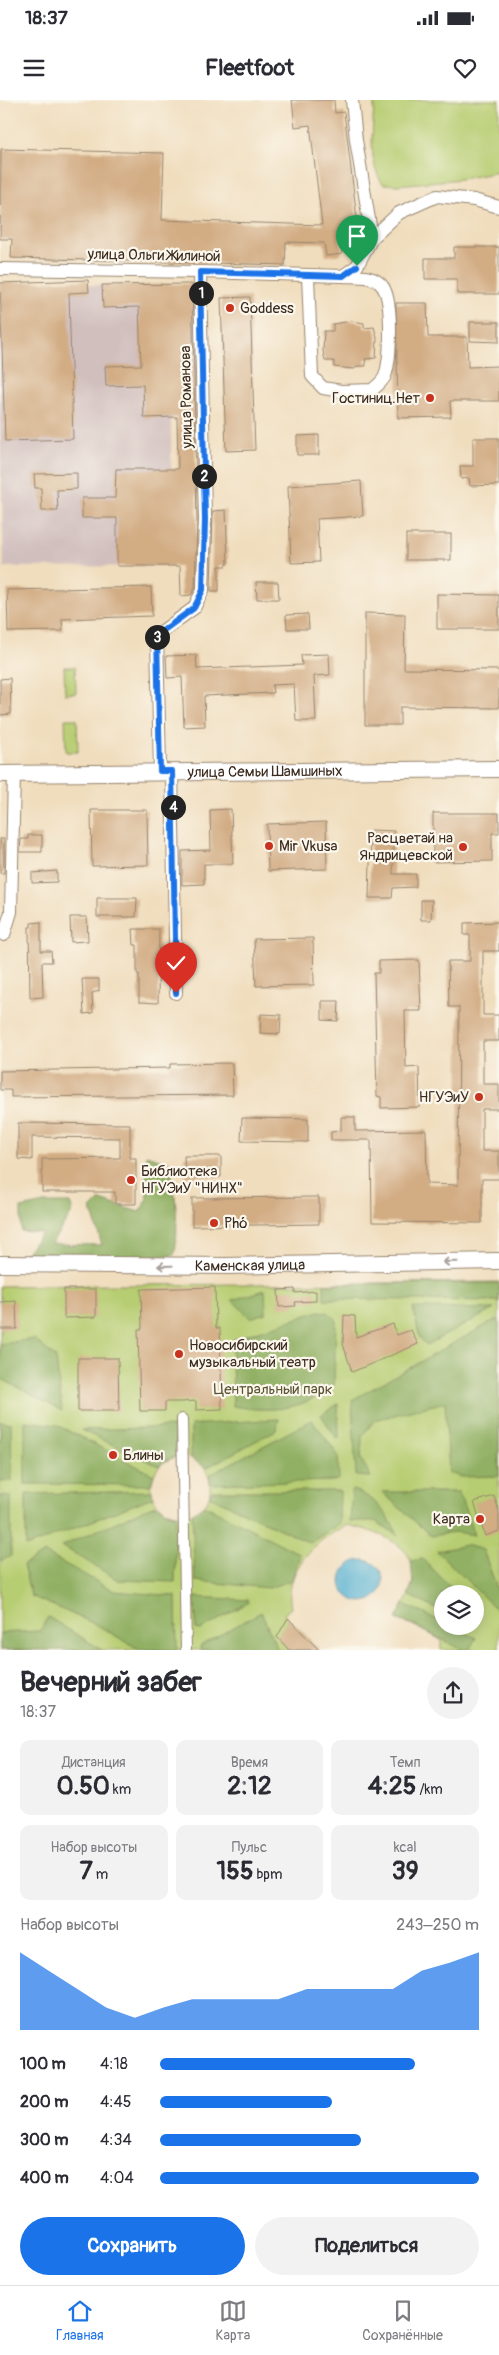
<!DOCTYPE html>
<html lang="ru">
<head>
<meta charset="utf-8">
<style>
  body { margin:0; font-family:Pangolin,sans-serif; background:#f2f2f3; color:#2b2b33; height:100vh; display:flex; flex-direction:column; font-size:19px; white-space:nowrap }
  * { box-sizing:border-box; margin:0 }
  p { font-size:16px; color:#7c7c81 }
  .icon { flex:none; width:28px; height:28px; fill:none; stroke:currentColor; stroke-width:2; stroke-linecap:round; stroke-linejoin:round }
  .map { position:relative; height:1550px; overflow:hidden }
  .sheet { display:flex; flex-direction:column; background:#fff; flex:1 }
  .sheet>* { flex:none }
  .buttons { position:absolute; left:434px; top:1485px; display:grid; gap:10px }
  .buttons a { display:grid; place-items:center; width:50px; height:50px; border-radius:50%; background:#fff; box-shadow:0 2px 12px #0003; font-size:25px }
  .pin { position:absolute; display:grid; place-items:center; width:42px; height:42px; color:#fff; margin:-51px -21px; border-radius:50% 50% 50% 0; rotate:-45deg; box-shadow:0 0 5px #0007 }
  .pin .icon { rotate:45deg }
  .km { position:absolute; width:25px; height:25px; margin:-12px; border-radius:50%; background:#222; color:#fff; font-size:14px; line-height:25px; text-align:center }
  .round { display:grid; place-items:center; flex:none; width:52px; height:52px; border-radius:26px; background:#f2f2f3 }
  .head { display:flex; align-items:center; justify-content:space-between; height:85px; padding:0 20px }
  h1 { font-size:28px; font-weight:800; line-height:38px }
  .figures { display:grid; grid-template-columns:repeat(3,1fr); gap:8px; height:85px; padding:5px 20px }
  .figures div { display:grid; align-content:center; border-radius:10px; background:#f2f2f3; text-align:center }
  .figures b { font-size:25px; font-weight:800 }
  .figures small { font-size:14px; font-weight:400 }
  .figures p { font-size:14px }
  .chart { height:140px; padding:10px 20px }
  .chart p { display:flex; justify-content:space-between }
  .chart svg { width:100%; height:90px; margin-top:5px; fill:#1a73e8; opacity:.7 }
  .button { display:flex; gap:10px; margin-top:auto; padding:10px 20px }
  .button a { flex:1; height:58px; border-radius:30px; background:#1a73e8; color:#fff; font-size:20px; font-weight:800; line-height:58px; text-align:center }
  .button a+a { background:#f2f2f3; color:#2b2b33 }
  ul { padding:0 20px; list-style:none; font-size:16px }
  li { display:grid; grid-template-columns:80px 60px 1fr; align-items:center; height:38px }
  li i { height:12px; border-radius:6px; background:#1a73e8 }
  .status { display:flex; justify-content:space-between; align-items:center; height:35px; padding:0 25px; background:#fff; direction:ltr }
  .status svg { height:14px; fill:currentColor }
  header { display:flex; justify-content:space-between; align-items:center; height:65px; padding:0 20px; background:#fff; font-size:22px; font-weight:800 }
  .tabs { display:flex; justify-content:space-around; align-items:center; height:70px; border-top:1px solid #e1e1e2; background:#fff; font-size:14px; color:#7c7c81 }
  .tabs a { display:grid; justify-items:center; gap:2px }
  .tabs .selected { color:#1a73e8 }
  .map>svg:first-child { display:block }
  .industrial { fill:#d1bfbe }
  .green { fill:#b7cd72; stroke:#797c48; fill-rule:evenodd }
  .forest { fill:#91b064; stroke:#666d41 }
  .water { fill:#51aecf; stroke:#466c76 }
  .building { fill:#d2ac83 }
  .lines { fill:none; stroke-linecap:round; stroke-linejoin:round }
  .pedestrian-casing { stroke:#96846e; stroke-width:12 }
  .minor-casing { stroke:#96846e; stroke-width:14 }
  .tertiary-casing { stroke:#96846e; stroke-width:18 }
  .pedestrian { stroke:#fff; stroke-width:10 }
  .minor { stroke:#fff; stroke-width:12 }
  .tertiary { stroke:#fff; stroke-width:16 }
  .oneway { stroke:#a79f9a }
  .route-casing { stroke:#fff; stroke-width:10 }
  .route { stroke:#1a73e8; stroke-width:6 }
  .poi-dot { fill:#c8321e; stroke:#fbf7ec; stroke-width:2 }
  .labels { text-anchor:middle; stroke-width:4.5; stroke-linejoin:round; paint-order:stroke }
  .street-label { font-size:15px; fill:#3b2a1e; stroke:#fbf7ec }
  .poi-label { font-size:15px; fill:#3b2a1e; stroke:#fbf7ec; text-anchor:start }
  .park-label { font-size:15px; fill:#5a5333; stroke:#fbf7ec }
</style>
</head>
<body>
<div class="status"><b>18:37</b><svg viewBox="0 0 49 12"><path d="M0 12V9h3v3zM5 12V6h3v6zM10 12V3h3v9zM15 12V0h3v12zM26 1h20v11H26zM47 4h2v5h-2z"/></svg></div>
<header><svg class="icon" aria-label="menu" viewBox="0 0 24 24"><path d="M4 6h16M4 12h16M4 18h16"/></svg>Fleetfoot<svg class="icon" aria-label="heart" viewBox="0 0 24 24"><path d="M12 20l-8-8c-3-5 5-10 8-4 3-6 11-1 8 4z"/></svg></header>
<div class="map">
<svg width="499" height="1550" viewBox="0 0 499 1550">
  <rect width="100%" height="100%" fill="#fbf7ec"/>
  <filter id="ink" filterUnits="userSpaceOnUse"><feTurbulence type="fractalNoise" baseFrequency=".02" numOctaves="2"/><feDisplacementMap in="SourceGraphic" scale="10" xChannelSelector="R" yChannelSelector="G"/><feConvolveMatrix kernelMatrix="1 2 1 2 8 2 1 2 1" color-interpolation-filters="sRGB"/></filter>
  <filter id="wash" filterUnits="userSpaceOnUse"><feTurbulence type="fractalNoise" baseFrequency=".0096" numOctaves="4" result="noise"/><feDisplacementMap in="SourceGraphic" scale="20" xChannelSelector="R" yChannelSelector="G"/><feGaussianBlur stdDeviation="1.12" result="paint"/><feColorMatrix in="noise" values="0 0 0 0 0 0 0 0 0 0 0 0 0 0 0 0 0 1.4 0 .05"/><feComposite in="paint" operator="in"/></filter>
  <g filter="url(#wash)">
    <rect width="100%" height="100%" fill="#f0ddbd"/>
    <polygon class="industrial" points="102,185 103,208 197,206 199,316 171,318 172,466 4,467 0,323 0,188"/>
    <g class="green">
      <path d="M374,0H499V72L461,79L398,85L383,84C366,61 374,26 374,0Z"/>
      <polygon points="64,567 75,567 76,593 65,594"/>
      <polygon points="65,619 77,619 78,652 66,652"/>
      <path d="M499,1182V1550H441V1540L413,1525L396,1519C402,1508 409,1497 412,1485C423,1445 376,1432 348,1425C315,1439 283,1471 291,1508L284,1514L319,1550H0V1186ZM184,1356L194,1359L206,1368C231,1433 134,1425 154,1375C159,1362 171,1357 184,1356ZM442,1494H475V1526H442Z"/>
    </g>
    <g class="forest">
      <path d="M146,1055L169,1062C175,1082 180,1136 174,1155L123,1158L22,1157L42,1133L21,1131V1108L44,1103H70L73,1111L51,1144L102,1145L91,1109L100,1100L139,1112L147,1101Z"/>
      <polygon points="499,1183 499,1201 324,1199 324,1184"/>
      <polygon points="265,1190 266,1213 250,1218 232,1200"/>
      <polygon points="413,1208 494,1209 427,1245 420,1239"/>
      <path d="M319,1211L327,1212L336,1219L334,1285C303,1310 272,1313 233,1306L232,1240Z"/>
      <polygon points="495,1220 499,1220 499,1376 462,1377 449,1373 445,1302 375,1320 362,1336 361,1359 371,1377 356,1376 352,1300"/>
      <polygon points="34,1239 56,1258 62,1311 0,1278 0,1244"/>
      <polygon points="338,1304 339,1338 337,1339 321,1315"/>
      <polygon points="279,1319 276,1330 206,1368 191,1358 191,1325"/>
      <polygon points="312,1320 338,1355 339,1379 334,1381 211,1384 209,1375"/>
      <polygon points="25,1321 57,1325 154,1375 151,1385 25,1384"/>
      <polygon points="0,1322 11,1323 12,1381 0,1381"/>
      <polygon points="176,1327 176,1357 166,1360 159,1366 81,1330"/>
      <path d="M352,1390C375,1396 388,1415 398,1435L375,1421H350Z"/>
      <polygon points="152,1391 153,1397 26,1447 26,1394"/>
      <polygon points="211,1391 340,1391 339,1424 310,1443 209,1396"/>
      <polygon points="382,1392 459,1392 474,1435 455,1432 431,1436"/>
      <polygon points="0,1396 11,1396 11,1456 0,1461"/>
      <polygon points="157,1404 168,1413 176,1415 175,1482 118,1480 62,1446"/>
      <polygon points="204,1405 300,1454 292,1480 269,1488 195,1481 192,1414"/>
      <polygon points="466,1445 483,1450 499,1494 499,1512 437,1451"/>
      <polygon points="45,1453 114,1491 176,1496 177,1550 146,1550 135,1547 97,1525 31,1496 23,1465"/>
      <polygon points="423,1459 457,1494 442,1494 442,1512 408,1495 413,1482 411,1461"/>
      <polygon points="195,1497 248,1500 249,1502 201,1530 196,1529"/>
      <polygon points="404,1504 442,1522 442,1526 451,1526 476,1538 469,1550 463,1550 413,1525 396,1519"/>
      <polygon points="261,1512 278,1550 201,1550 200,1546"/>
      <polygon points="48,1517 102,1550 0,1550 0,1533 40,1531"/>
    </g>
    <circle class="water" cx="362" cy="1481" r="21"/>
    <g id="blocks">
      <g class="building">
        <polygon points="292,0 334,0 335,13 344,12 359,135 340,137 342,154 326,156 324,143 286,142 285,165 11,158 12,139 0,139 1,49 164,53 162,120 322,125 310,25 295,27"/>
        <polygon points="454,147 499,147 499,194 457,194 457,179 425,179 425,158 454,158"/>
        <polygon points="88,180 89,192 69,193 73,339 5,341 0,183"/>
        <polygon points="192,184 197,420 195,488 191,495 181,496 180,466 117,466 117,418 82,418 82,398 115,398 116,369 178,369 177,317 144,318 143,285 106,286 105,266 141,265 139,207 103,208 102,185"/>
        <polygon points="250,197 255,350 226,351 221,198"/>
        <polygon points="396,203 427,203 428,237 467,237 468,267 499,266 499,301 450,301 451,317 398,318"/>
        <polygon points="352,221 364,223 364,228 374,227 377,238 376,258 365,259 366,266 358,266 354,269 334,267 334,261 325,261 323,251 324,231 333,231 333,224"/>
        <polygon points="470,222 499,222 499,242 470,241"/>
        <polygon points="319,335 319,355 297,355 297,336"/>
        <polygon points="473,338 499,338 499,385 470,386 469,378 461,379 460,366 473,366"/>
        <polygon points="77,373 77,389 57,390 58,411 42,411 41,388 35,388 34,374"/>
        <polygon points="361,381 363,416 317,419 319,462 291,463 288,386"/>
        <polygon points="226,410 228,463 226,466 219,466 219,491 211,491 213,411"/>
        <rect x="406" y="434" width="45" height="26"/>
        <polygon points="256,482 278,482 279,499 257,499"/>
        <polygon points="151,487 152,516 62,519 63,531 8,532 7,490"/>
        <polygon points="437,494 499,495 499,529 437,529"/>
        <polygon points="365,513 405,514 404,569 499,570 499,608 400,607 400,625 365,625"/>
        <polygon points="308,514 309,529 287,529 286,515"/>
        <polygon points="329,554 330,575 314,576 316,621 296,621 294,584 272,585 273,593 204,596 205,626 184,627 182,577 167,578 166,556 196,555 197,569 302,565 301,555"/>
        <polygon points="10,578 11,614 0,615 0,579"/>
        <polygon points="231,709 233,764 204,764 204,784 182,785 182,751 211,750 210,710"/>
        <polygon points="91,710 147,710 148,765 92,766"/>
        <polygon points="433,713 499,713 499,733 492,733 492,761 433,762"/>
        <polygon points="326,722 327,769 268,771 267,724"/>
        <polygon points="371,730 394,731 393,774 416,774 416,787 393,788 392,798 369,798"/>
        <polygon points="28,735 42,735 42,752 20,752 21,739 28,739"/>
        <rect x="0" y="739" width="4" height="34"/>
        <polygon points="57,771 57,782 32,783 32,773"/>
        <polygon points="97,798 137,798 136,817 97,817"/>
        <polygon points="421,800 432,800 431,820 421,820"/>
        <polygon points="70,817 87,817 88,841 71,842"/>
        <polygon points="41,822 41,851 51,851 52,862 42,862 43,897 30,898 29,827 31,827 31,823"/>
        <polygon points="499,822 499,851 483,851 483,915 499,915 499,941 483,941 483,984 499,984 499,1009 482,1009 482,1051 499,1051 499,1079 482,1079 482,1123 372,1122 371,1040 331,1040 331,1032 341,1031 341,1017 355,1017 355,1031 426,1030 427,1084 458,1085 459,907 449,907 448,861 470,861 470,835 464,835 464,823"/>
        <polygon points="133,829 159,829 158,903 139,902 139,874 137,874 137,845 134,845"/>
        <polygon points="313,838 314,885 256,886 254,839"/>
        <polygon points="419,860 421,911 405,911 406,968 419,967 420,1007 381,1008 381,997 377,996 374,873 379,873 379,861"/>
        <polygon points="82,879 99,879 99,891 92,893 93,913 84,914"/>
        <polygon points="322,901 339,901 338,921 322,920"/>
        <polygon points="261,914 281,915 280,934 260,933"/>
        <polygon points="232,963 233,995 11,997 11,990 0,990 0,971 170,968 170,964"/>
        <polygon points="242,1018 308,1019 308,1042 241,1041"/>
        <polygon points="18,1023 130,1024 130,1058 136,1058 136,1104 115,1104 115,1092 42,1092 42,1059 120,1058 120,1038 32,1037 32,1060 18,1059"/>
        <polygon points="184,1056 221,1056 221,1077 185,1077"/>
        <polygon points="319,1097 319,1124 192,1126 192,1098"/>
        <polygon points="215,1187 216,1228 220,1228 222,1309 196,1310 196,1301 181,1302 165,1302 165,1311 140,1311 138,1229 142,1229 141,1189"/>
        <polygon points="64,1189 96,1189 96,1217 64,1218"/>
        <polygon points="295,1189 295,1193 316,1191 316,1201 295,1202 296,1206 279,1207 278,1190"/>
        <polygon points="16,1201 17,1229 0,1229 0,1202"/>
        <polygon points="344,1215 355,1216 356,1237 393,1224 397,1235 411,1230 418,1244 352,1272 343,1244"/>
        <polygon points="78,1258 118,1258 119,1311 78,1311"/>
        <polygon points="494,1396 499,1410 499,1431 485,1436 474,1402"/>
        <polygon points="288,1518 319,1550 289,1550 277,1537"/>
      </g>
    </g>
  </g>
  <g filter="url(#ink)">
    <use href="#blocks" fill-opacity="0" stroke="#96846e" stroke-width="1"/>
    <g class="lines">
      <g class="pedestrian-casing">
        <polyline id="pedestrian" points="182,1319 186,1550"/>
      </g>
      <g class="minor-casing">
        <g id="minor">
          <polyline points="352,0 356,40 372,138"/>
          <polyline points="0,169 200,172 343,176 357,166 372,138 399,113 437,96 474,100 499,107"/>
          <path d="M308,176L312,276L323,288L341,291L372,290C377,286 383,281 385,276C391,258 393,202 383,187C374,174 357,177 343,176"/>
          <polyline points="160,671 157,535 194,508 203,490 205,420 200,172"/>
          <polyline points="172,671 176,893"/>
          <polyline points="4,835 11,812 14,673"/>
        </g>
      </g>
      <g class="tertiary-casing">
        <g id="tertiary">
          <path id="s1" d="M0,674L499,669"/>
          <path id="s2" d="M0,1164L227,1166L499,1161"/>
        </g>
      </g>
      <use href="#pedestrian" class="pedestrian"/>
      <use href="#minor" class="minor"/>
      <use href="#tertiary" class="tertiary"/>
    </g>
    <defs><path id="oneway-shaft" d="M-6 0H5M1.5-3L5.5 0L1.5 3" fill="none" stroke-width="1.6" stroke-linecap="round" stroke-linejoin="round" transform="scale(1.25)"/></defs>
    <g class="oneway">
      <use href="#oneway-shaft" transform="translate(450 1162) rotate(179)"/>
      <use href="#oneway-shaft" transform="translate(165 1166) rotate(179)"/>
    </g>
  </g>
  <g class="lines" filter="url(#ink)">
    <g class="route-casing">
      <polyline id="route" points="176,893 172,671 160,671 157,535 194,508 203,490 205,420 200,172 343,176 357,166"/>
    </g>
    <use href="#route" class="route"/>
  </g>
  <g class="poi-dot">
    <circle cx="230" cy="208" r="5"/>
    <circle cx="430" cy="298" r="5"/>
    <circle cx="269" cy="746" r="5"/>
    <circle cx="463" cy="747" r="5"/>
    <circle cx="479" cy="997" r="5"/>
    <circle cx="131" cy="1080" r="5"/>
    <circle cx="214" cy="1123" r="5"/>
    <circle cx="179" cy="1254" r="5"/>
    <circle cx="113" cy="1355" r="5"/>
    <circle cx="480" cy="1419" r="5"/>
  </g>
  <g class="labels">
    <g class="street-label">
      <text transform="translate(154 155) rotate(1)" y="5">улица Ольги Жилиной</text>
      <text transform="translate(186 297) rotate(-91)" y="5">улица Романова</text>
      <text dy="5" stroke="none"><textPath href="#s1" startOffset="265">улица Семьи Шамшиных</textPath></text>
      <text dy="5" stroke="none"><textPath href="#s2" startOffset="250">Каменская улица</textPath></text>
    </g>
    <g class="poi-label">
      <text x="240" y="213">Goddess</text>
      <text x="420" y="303" text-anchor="end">Гостиниц.Нет</text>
      <text x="453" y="743" text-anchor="end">Расцветай на<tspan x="453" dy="17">Яндрицевской</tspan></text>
      <text x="279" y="751">Mir Vkusa</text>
      <text x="469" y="1002" text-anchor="end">НГУЭиУ</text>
      <text x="141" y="1076">Библиотека<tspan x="141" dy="17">НГУЭиУ "НИНХ"</tspan></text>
      <text x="224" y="1128">Phó</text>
      <text x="189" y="1250">Новосибирский<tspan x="189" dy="17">музыкальный театр</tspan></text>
      <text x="123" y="1360">Блины</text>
      <text x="470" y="1424" text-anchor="end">Карта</text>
    </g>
    <g class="park-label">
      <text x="273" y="1294">Центральный парк</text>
    </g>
  </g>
</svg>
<div class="buttons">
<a><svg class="icon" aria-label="layers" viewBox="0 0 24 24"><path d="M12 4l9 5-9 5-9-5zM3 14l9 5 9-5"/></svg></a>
</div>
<div class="pin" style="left:357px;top:166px;background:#1e9e55"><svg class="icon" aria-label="arrive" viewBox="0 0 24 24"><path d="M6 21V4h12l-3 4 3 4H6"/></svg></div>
<div class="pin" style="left:176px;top:893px;background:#d93025"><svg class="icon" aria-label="check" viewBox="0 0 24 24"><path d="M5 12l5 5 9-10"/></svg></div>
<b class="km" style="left:201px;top:193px">1</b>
<b class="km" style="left:204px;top:376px">2</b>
<b class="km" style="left:157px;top:537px">3</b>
<b class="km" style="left:173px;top:707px">4</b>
</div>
<section class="sheet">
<div class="head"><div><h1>Вечерний забег</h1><p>18:37</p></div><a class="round"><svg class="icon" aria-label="share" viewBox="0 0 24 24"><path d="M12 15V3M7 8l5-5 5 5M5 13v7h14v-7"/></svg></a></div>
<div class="figures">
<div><p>Дистанция</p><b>0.50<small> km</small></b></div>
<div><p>Время</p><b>2:12</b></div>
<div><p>Темп</p><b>4:25<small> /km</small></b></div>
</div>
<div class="figures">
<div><p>Набор высоты</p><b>7<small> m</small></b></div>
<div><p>Пульс</p><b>155<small> bpm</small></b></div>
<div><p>kcal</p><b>39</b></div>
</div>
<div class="chart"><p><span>Набор высоты</span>243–250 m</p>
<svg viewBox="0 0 160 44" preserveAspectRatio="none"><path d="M0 44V6L10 15L20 24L30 33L40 38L50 33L60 29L70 29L80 29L90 29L100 24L110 24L120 24L130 24L140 15L150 11L160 6V44z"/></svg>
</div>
<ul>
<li><b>100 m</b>4:18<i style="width:80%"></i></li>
<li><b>200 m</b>4:45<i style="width:54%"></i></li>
<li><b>300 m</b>4:34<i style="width:63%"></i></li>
<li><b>400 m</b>4:04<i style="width:100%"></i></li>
</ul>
<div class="button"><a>Сохранить</a><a>Поделиться</a></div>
</section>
<nav class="tabs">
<a class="selected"><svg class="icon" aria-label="home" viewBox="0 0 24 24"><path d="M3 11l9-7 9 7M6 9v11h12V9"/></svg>Главная</a>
<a><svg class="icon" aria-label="map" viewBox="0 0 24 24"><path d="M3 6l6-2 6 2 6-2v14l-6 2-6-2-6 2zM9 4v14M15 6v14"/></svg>Карта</a>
<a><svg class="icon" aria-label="saved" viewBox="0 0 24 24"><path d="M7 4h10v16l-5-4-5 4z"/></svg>Сохранённые</a>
</nav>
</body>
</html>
